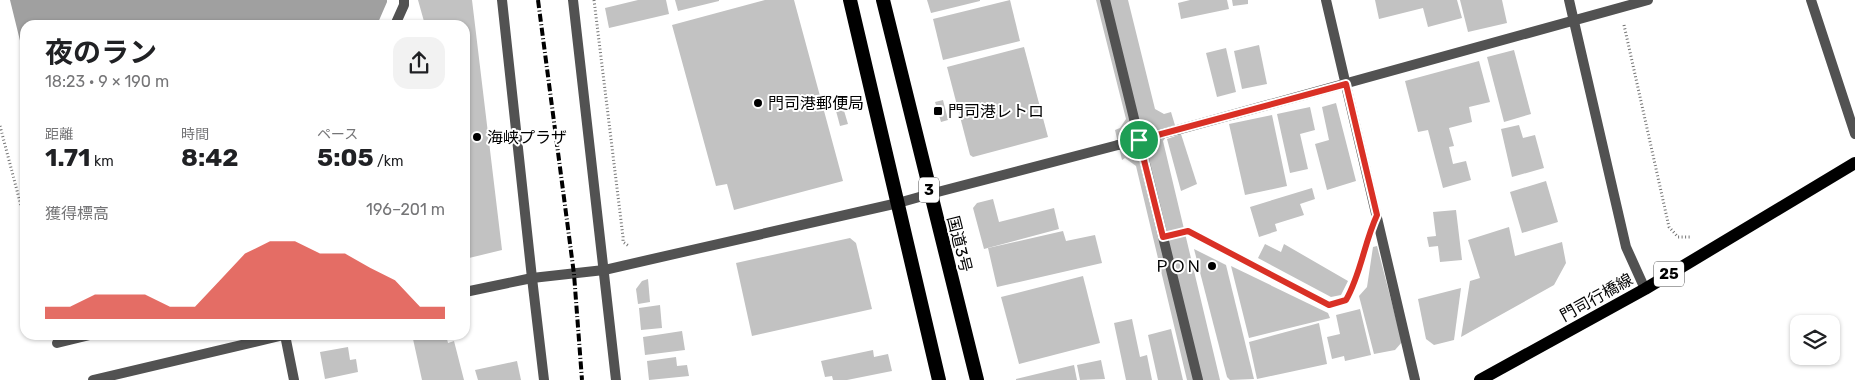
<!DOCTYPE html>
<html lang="ja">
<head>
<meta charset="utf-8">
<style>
  body { margin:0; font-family:Rubik,"Noto Sans JP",sans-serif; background:#f2f2f2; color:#202124; height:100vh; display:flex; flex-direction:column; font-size:19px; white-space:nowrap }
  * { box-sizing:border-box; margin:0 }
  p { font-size:16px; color:#757577 }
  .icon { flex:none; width:28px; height:28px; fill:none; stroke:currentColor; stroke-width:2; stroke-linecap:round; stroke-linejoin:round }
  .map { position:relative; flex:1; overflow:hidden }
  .panel { position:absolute; left:20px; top:20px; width:450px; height:320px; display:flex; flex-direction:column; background:#fff; border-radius:15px; box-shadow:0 1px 4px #0004 }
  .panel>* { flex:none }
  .buttons { position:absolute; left:1790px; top:315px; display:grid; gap:10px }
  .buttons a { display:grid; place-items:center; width:50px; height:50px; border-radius:10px; background:#fff; box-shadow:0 1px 4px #0004; font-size:25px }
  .pin { position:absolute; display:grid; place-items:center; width:42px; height:42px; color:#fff; margin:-21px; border:2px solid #fff; border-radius:50%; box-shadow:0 1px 5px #0007 }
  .round { display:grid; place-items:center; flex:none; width:52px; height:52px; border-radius:15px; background:#f2f2f2 }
  .summary { display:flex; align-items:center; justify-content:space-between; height:85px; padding:0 25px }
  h1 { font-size:28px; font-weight:700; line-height:38px }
  .figures { display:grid; grid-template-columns:repeat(3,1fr); gap:8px; height:85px; padding:5px 25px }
  .figures div { display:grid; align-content:center }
  .figures b { font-size:25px; font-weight:700 }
  .figures small { font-size:14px; font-weight:400 }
  .figures p { font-size:14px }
  .chart { height:140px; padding:10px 25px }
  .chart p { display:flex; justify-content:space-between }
  .chart svg { width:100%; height:90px; margin-top:5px; fill:#d93025; opacity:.7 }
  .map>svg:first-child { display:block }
  .water { fill:#a0a0a0 }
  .building { fill:#c2c2c2 }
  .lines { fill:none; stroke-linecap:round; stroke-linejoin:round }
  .path { stroke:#747474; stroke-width:3; stroke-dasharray:1 2.5; stroke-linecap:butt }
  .pedestrian { stroke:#525252; stroke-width:10 }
  .minor { stroke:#525252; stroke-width:10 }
  .tertiary { stroke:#525252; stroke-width:10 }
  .primary { stroke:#000; stroke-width:12 }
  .trunk { stroke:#000; stroke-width:14 }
  .rail { stroke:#000; stroke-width:4; stroke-dasharray:8 2.5 1 2.5; stroke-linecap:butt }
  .route-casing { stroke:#fff; stroke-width:10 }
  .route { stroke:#d93025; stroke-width:6 }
  .poi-dot { fill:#000; stroke:#fff; stroke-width:2 }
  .labels { text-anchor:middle; stroke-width:4; stroke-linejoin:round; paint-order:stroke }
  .shield { fill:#fff; stroke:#4c4c4c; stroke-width:1 }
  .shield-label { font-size:15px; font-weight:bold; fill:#000 }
  .poi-label { font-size:16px; fill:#000; stroke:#fff; text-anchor:start }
  .street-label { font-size:16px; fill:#000; stroke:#fff }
</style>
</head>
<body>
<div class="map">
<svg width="1855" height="380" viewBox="0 0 1855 380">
  <rect width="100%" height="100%" fill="#fff"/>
  <polygon class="water" points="10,0 387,0 387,2 377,25 25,25 25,61"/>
  <g class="building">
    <polygon points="418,0 472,0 502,250 465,259 465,25 425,25"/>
    <polygon points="638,0 666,0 669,14 609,28 605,8"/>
    <polygon points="675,0 719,0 719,1 678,11"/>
    <polygon points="765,0 794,0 843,181 734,210 727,184 716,186 672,25"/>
    <polygon points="927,0 980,0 980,1 931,13"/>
    <polygon points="1010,0 1020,41 943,60 933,19"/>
    <polygon points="1096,0 1128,0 1155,109 1164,114 1171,112 1177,132 1168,134 1163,141 1220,380 1187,380 1136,166 1125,158 1122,160 1115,130 1120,128 1126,119"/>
    <polygon points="1190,0 1227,0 1229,9 1181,19 1178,3"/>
    <polygon points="1232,0 1248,0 1248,4 1233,6"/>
    <polygon points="1375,0 1457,0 1462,18 1428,27 1423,8 1379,19"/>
    <polygon points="1460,0 1502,0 1507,23 1468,32"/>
    <polygon points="1259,45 1267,84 1242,89 1234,51"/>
    <polygon points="1024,47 1048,137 973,157 970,155 947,67"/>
    <polygon points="1226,48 1236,92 1217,97 1206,53"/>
    <polygon points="1514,50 1531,114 1504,122 1487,57"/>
    <polygon points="1479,61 1490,102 1469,107 1472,122 1449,128 1454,146 1449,147 1453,164 1466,161 1471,180 1443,188 1428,130 1418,132 1405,81"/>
    <polygon points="943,100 948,120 941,122 935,102"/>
    <polygon points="1336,103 1356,181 1327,190 1315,144 1329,140 1322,107"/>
    <polygon points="842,104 848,124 840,126 835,107"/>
    <polygon points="1310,107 1315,130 1300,134 1308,169 1290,173 1277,114"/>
    <polygon points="1272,115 1287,186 1245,195 1229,124"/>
    <polygon points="1519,125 1523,138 1535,135 1544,168 1512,177 1501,129"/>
    <polygon points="1181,134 1197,184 1181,191 1167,139"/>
    <polygon points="1546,181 1558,222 1522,233 1510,192"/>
    <polygon points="1312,188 1315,199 1300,204 1304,215 1275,224 1277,231 1259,237 1250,207"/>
    <polygon points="993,199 999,222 1054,208 1059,229 984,249 973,208 977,203"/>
    <polygon points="1456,210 1462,260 1440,262 1438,246 1429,247 1427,237 1436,236 1433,212"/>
    <polygon points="1509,227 1515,256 1562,242 1566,263 1554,285 1461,337 1470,281 1480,278 1468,240"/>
    <polygon points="1063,231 1066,241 1095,235 1102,263 997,287 988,248"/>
    <polygon points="850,238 856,243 872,309 752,336 736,263"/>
    <polygon points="1265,244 1281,252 1284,244 1348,281 1341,295 1331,297 1258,258"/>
    <polygon points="1377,246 1402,342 1395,350 1374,354 1359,296 1367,287 1373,247"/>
    <polygon points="1194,249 1226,265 1254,379 1230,380 1227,377"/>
    <polygon points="1231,266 1328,313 1330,318 1249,338"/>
    <polygon points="1083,276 1100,343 1019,364 1001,297"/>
    <polygon points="648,279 650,302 638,304 636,289 642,281"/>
    <polygon points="1461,288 1454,340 1434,345 1426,339 1418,299"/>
    <polygon points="660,305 662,328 641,330 639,308"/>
    <polygon points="1360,309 1371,355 1345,361 1344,356 1332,359 1327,337 1340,334 1336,315"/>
    <polygon points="1132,319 1140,357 1147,355 1152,380 1126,380 1114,323"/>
    <polygon points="1319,323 1327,364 1257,379 1249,342"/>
    <polygon points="1171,329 1183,380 1158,380 1148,335"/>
    <polygon points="682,331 685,350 645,355 643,337"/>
    <polygon points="431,335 446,335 448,343 454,341 464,380 422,380 413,339"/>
    <polygon points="348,347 350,360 356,359 358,372 325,379 320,352"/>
    <polygon points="873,350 874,357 888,354 892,371 847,380 833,380 832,376 825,377 821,361"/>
    <polygon points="676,357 677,366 687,365 689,376 649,380 647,361"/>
    <polygon points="1101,360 1105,379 1080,380 1077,365"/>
    <polygon points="517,361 521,380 478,380 475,370"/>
    <polygon points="1074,365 1077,380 1016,380 1016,379"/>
  </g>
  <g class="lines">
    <g class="path">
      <polyline points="594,0 623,237 623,242 629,246"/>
      <polyline points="1624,25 1669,227 1678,237 1691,237"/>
      <polyline points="0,126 25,221"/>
      <polyline points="1179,233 1188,231 1329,305 1346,301 1356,284 1364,248"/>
    </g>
    <g class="pedestrian">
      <polyline points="1105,0 1198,380"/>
      <polyline points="395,25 404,5 404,0"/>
      <polyline points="1118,145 1177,130"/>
      <polyline points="57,343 90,335"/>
    </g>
    <g class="minor">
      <polyline points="573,0 616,380"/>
      <polyline points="1326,0 1415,380"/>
      <polyline points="1177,130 1648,0"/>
      <polyline points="930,194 1118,145"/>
      <polyline points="532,278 544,380"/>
    </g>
    <g class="tertiary">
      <polyline points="502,0 532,278"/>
      <polyline points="1569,0 1626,247 1645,289"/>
      <polyline points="1811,0 1855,134"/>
      <polyline points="465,292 532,278 604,270 898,203 930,194"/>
      <polyline points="285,335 294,380"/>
      <polyline points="93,380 284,335"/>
    </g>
    <polyline class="primary" points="1480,380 1645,289 1855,163"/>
    <g class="trunk">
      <polyline points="850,0 939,380"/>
      <polyline points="883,0 977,380"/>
    </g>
    <polyline class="rail" points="538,0 574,274 582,380"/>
  </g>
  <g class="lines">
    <g class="route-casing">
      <path id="route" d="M1346,84L1377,215C1364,243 1361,274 1346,300L1329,305L1188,231L1163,237L1139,140Z"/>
    </g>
    <use href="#route" class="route"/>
  </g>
  <g class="poi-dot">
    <circle cx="758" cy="103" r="5"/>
    <rect x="933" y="106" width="10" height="10" rx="2.5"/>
    <circle cx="477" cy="137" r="5"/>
    <circle cx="1212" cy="266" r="5"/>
  </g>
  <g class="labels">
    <g class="shield">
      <rect x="919" y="177.5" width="20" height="25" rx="4"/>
      <rect x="1654" y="261.5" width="30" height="25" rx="4"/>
    </g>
    <g class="shield-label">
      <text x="929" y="195">3</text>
      <text x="1669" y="279">25</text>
    </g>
    <g class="poi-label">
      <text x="768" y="109">門司港郵便局</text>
      <text x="948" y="117">門司港レトロ</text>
      <text x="487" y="143">海峡プラザ</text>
      <text x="1202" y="272" text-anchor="end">ＰＯＮ</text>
    </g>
    <g class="street-label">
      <text transform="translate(960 244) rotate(76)" y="6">国道3号</text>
      <text transform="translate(1596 297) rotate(-29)" y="6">門司行橋線</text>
    </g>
  </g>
</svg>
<div class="buttons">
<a><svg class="icon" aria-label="layers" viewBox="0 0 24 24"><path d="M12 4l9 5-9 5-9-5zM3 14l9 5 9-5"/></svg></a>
</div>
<div class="pin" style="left:1139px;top:140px;background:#1e9e55"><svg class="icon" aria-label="arrive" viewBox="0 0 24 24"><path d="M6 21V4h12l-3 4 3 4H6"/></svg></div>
<section class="panel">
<div class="summary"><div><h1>夜のラン</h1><p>18:23 · 9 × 190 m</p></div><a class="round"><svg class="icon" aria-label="share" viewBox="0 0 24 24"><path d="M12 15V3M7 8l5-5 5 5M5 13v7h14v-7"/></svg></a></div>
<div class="figures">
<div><p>距離</p><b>1.71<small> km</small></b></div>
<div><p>時間</p><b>8:42</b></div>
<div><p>ペース</p><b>5:05<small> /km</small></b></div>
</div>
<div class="chart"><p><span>獲得標高</span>196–201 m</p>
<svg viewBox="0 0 160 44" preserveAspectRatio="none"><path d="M0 44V38L10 38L20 32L30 32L40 32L50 38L60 38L70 25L80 12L90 6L100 6L110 12L120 12L130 19L140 25L150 38L160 38V44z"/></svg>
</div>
</section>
</div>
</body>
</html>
